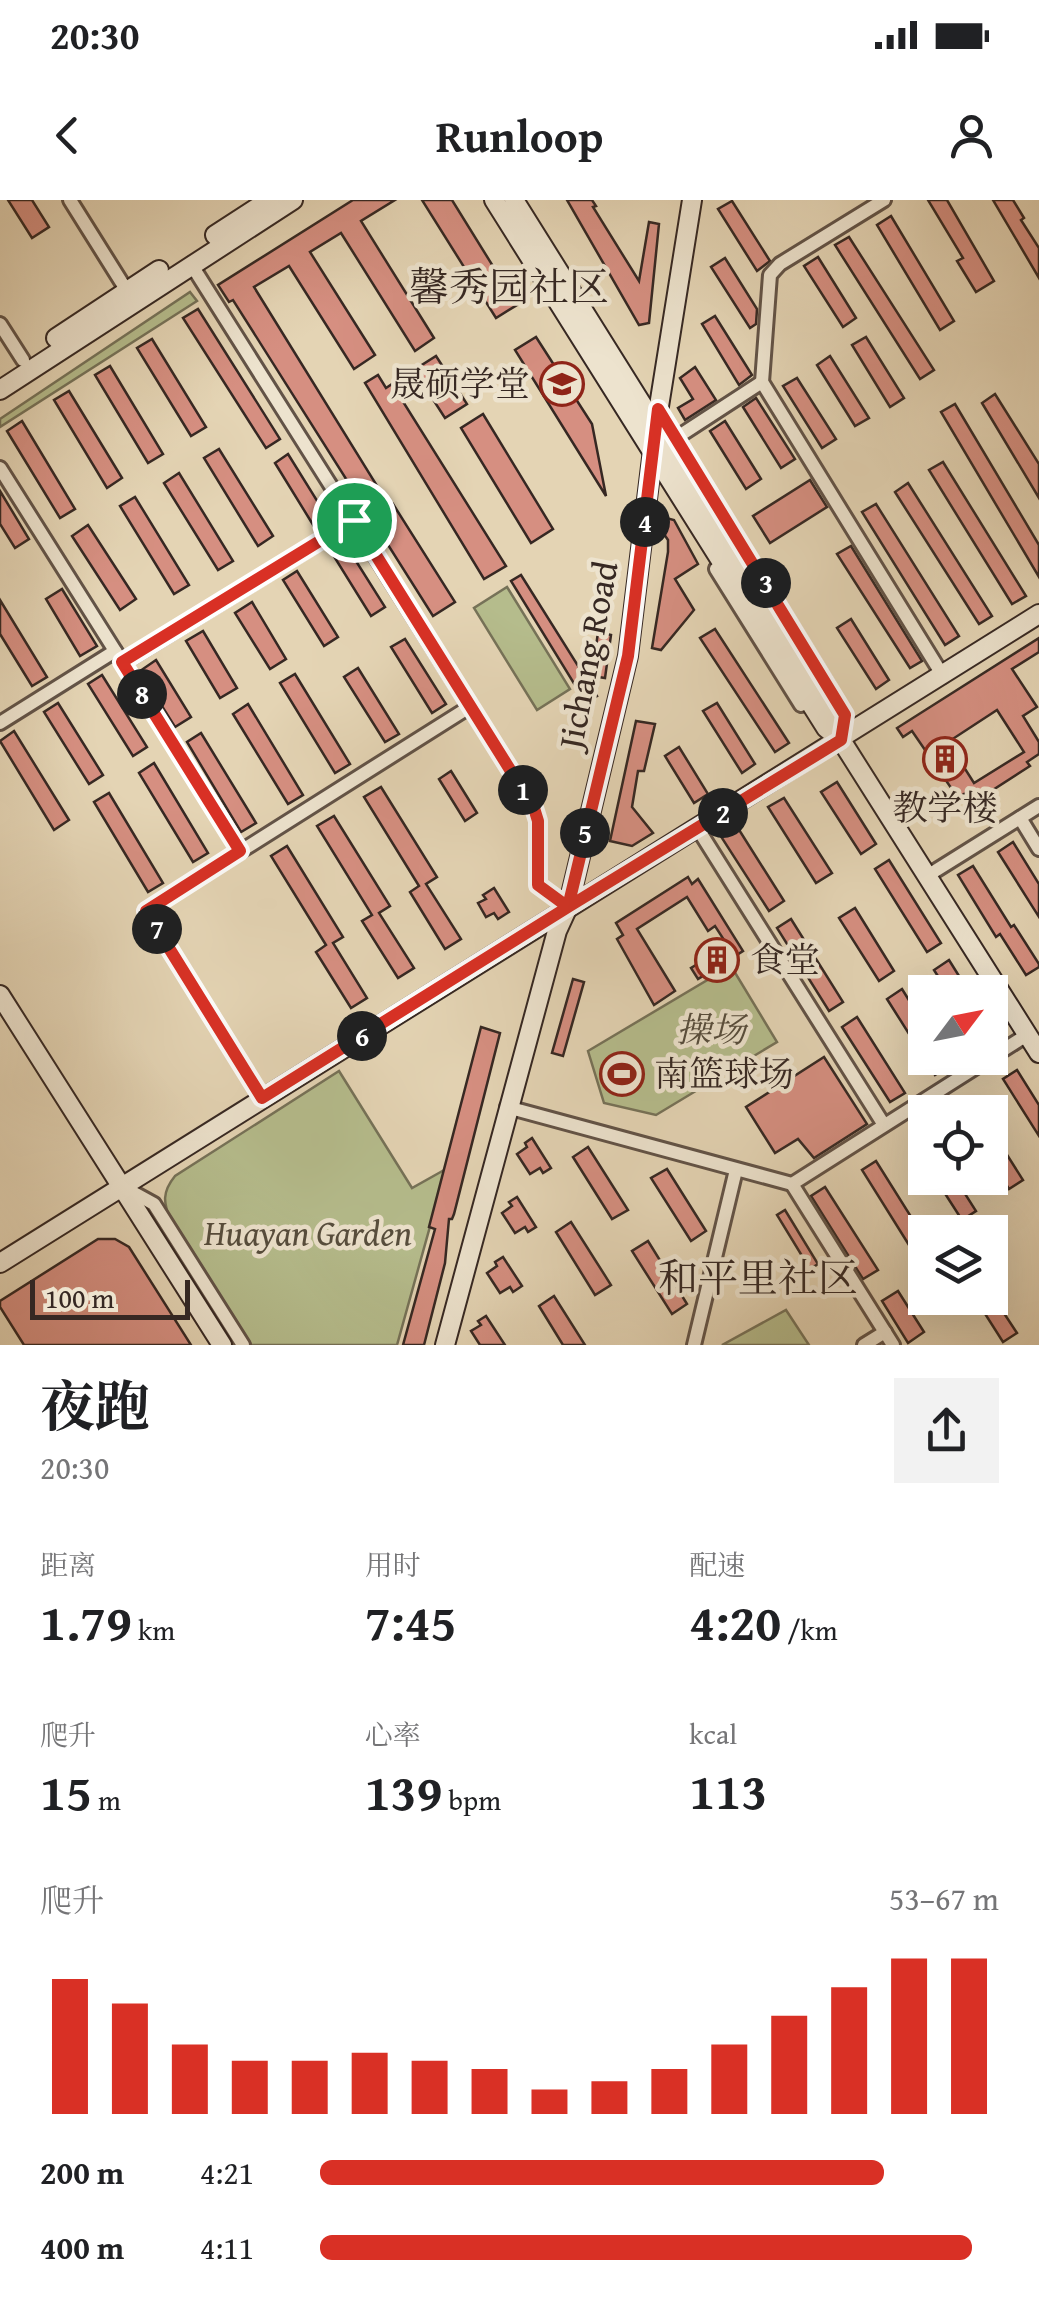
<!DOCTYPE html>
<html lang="zh">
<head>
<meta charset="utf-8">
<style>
  body { margin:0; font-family:"Gentium Book Plus","Noto Serif SC",serif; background:#f2f2f2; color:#202124; height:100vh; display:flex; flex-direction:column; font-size:38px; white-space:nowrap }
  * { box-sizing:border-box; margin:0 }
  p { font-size:32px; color:#757577 }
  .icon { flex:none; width:55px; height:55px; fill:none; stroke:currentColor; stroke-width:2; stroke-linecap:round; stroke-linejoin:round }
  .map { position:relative; height:1145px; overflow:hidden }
  .panel { display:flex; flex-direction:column; background:#fff; flex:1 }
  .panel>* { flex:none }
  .needle { width:65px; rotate:58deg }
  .controls { position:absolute; left:908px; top:775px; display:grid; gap:20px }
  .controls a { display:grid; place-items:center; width:100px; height:100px; border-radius:0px; background:#fff; box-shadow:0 10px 40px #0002; font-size:50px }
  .scale { position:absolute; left:30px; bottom:25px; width:160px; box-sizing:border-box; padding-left:10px; border:5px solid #362823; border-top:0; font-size:28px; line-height:35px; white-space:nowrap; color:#362823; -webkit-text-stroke:8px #ede3ce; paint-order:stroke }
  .pin { position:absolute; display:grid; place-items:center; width:85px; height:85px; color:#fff; margin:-42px; border:5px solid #fff; border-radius:50%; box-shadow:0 2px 10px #0007 }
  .km { position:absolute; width:50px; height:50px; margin:-25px; border-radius:50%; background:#222; color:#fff; font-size:28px; line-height:50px; text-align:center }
  .round { display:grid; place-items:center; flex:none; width:105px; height:105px; border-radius:0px; background:#f2f2f2 }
  .headline { display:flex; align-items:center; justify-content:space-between; height:170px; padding:0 40px }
  h1 { font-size:55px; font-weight:700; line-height:75px }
  .metrics { display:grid; grid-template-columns:repeat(3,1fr); gap:15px; height:170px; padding:10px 40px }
  .metrics div { display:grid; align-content:center }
  .metrics b { font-size:50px; font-weight:700 }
  .metrics small { font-size:28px; font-weight:400 }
  .metrics p { font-size:28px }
  .chart { height:280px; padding:20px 40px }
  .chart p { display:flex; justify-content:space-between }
  .chart svg { width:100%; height:180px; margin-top:10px; stroke:#d93025; stroke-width:6 }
  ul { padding:0 40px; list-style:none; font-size:32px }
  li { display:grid; grid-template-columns:160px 120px 1fr; align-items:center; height:75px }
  li i { height:25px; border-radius:12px; background:#d93025 }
  .status { display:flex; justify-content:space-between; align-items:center; height:70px; padding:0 50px; background:#fff; direction:ltr }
  .status svg { height:28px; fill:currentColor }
  header { display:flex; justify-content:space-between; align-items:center; height:130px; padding:0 40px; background:#fff; font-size:45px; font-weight:700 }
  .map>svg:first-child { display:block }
  .green { fill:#b5bc8c; stroke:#767258; stroke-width:2.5 }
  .building { fill:#d68f81; stroke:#362823; stroke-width:2.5; fill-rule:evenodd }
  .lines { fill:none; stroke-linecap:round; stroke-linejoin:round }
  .street-casing { stroke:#625347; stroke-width:18 }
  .secondary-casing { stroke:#362823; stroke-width:22 }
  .street { stroke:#ede3ce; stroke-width:12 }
  .secondary { stroke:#ede3ce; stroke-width:18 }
  .route-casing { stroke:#fff; stroke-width:20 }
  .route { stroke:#d93025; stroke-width:12 }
  .labels { text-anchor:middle; stroke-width:9; stroke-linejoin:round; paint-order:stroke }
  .poi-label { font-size:35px; fill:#362823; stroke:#ede3ce; text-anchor:start }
  .street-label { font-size:35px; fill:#362823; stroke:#ede3ce }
  .park-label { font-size:35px; font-style:italic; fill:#564d3d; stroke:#ede3ce }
  .quarter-label { font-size:40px; fill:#362823; stroke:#ede3ce }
</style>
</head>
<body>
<div class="status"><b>20:30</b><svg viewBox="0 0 49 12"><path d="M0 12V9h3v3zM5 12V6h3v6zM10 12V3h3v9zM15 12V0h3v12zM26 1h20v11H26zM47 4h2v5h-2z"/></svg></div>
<header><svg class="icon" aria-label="back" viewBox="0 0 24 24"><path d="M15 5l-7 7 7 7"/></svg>Runloop<svg class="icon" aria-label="person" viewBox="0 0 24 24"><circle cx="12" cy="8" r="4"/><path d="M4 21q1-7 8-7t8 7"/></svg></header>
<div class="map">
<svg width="1039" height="1145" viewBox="0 0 1039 1145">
  <rect width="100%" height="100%" fill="#e4d4b4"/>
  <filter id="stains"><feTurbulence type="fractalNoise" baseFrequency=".002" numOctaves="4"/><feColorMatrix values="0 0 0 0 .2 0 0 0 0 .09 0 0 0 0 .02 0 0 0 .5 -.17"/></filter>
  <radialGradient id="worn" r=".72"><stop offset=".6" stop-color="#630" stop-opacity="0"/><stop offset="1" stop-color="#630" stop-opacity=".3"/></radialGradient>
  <g class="green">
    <polygon points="190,92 197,101 0,227 0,219"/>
    <polygon points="507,387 570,489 537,510 474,408"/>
    <polygon points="731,766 777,842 656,915 604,903 588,851"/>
    <path d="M339,871L412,988L446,969L397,1145H246L171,1021C163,1003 162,992 175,976Z"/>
    <polygon points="786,1110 809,1145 722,1145"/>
  </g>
  <g class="building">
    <polygon points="8,0 32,0 49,27 32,38"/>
    <polygon points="353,0 395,0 361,21 434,138 415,151 341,33 310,52 375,155 354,169 289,66 254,87 379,289 360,301 233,100 229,102 218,85"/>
    <polygon points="422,0 452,0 517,105 496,118"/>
    <polygon points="567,0 592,0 596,6 593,7 639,81 649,22 659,24 649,123 639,125"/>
    <polygon points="928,0 947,0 994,81 976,92 957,61 963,58"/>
    <polygon points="993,0 1013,0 1024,18 1021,20 1039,48 1039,78"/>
    <polygon points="732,1 770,61 757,71 718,9"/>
    <polygon points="891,16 954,121 940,130 877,25"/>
    <polygon points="849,37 934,170 920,179 835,45"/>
    <polygon points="818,57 856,118 843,127 804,66"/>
    <polygon points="725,58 757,109 756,124 750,128 711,67"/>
    <polygon points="198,109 280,239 266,248 183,118"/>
    <polygon points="715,116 752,175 739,185 702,124"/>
    <polygon points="536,137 592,224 606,296 515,150"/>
    <polygon points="866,137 904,198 890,207 852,145"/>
    <polygon points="152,139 206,227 191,236 137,148"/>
    <polygon points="436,156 467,204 445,218 414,170"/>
    <polygon points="830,156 869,218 855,226 817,165"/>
    <polygon points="110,166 163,254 148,263 95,175"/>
    <polygon points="695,167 716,200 685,220 678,208 693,199 680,178"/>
    <polygon points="378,175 386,188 392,184 506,366 484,379 365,183"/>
    <polygon points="797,178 836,239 822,248 783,186"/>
    <polygon points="69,191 122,278 107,288 54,200"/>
    <polygon points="995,194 1039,264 1039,298 982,203"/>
    <polygon points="756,198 795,259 781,268 743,207"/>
    <polygon points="955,204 1039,345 1039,377 941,212"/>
    <polygon points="483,214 553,329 531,343 461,228"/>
    <polygon points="22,221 75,309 60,318 7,231"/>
    <polygon points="725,221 761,279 746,289 710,231"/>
    <polygon points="219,249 273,336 258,346 204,258"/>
    <polygon points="288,254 329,320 315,328 275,263"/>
    <polygon points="943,262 1026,396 1012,404 929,270"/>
    <polygon points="179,273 233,361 218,370 164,283"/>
    <polygon points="810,280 827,307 770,343 753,316"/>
    <polygon points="908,283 992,416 979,424 895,292"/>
    <polygon points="0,291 29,339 15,348 0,324"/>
    <polygon points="135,297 189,385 174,394 120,306"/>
    <polygon points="393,304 455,402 433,416 371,318"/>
    <polygon points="876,304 959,436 945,445 862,312"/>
    <polygon points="666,318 674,320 698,364 675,379 694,410 661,450 652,448 668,352 668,340 659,327 660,320"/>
    <polygon points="88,325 136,399 120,410 72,336"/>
    <polygon points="344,342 385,407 371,416 330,350"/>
    <polygon points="851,346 922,461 910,468 837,354"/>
    <polygon points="297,371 338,437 324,446 283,380"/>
    <polygon points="521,375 597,496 586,503 511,381"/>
    <polygon points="62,389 97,446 80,456 46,399"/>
    <polygon points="0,400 47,477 32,486 0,434"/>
    <polygon points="252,402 286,459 270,469 235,413"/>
    <polygon points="851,419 889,480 876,489 837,428"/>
    <polygon points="715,429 789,543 775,552 700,438"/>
    <polygon points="203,431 237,488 220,498 186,441"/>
    <polygon points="598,432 611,435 605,478 592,476"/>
    <path d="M1039,438V452L1012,469L1037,507L1023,516L1039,542V554L1027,562L1030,566L971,604L964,594L958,598L912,531L903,537L897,528ZM997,510L1024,552L974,583L948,542Z"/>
    <polygon points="405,439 446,504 432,513 391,447"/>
    <polygon points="156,460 191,517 175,527 140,471"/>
    <polygon points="358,468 399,534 385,542 344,477"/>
    <polygon points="295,474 350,564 335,573 280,483"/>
    <polygon points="102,475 147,547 133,556 88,484"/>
    <polygon points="58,503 103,575 89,584 44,512"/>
    <polygon points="717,503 755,564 742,573 703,511"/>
    <polygon points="248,504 303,595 288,604 233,514"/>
    <polygon points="636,521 655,524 644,571 638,571 632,607 653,633 632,646 610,641"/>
    <polygon points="14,531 69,620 54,630 0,541"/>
    <polygon points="201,533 256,623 241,632 187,542"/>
    <polygon points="679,547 708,594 694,603 665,556"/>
    <polygon points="154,563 208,653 193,662 139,573"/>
    <polygon points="451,571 477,613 465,621 439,579"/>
    <polygon points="837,582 876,644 861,654 821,592"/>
    <polygon points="381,587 437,677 426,684 461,739 445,749 410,692 419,686 364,597"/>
    <polygon points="109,593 163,683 148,692 94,602"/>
    <polygon points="784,598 832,673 816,683 768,607"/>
    <polygon points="334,616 390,706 379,713 414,768 398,778 362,721 372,715 317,626"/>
    <polygon points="736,625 784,701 769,711 720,635"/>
    <polygon points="1013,642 1039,684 1039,717 998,652"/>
    <polygon points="287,646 343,737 333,743 367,798 351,808 316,752 326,745 271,656"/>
    <polygon points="889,660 941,743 927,752 875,669"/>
    <polygon points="973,666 1011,727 1014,725 1039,764 1039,767 1026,775 1000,734 996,737 958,675"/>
    <polygon points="688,677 692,684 698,679 743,751 698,779 691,768 728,746 715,726 708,731 687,697 637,729 675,791 654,805 617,739 623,735 616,723"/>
    <polygon points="494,688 509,712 498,719 494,713 486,717 478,703 486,699 483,695"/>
    <polygon points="855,708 894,771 879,781 839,718"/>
    <polygon points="791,719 843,802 829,811 777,728"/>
    <polygon points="949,760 969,792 948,792 934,770"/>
    <polygon points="573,779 584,782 563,856 552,853"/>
    <polygon points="902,789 925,826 925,858 945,858 950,865 935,875 887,799"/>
    <polygon points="857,817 905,893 890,902 842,827"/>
    <polygon points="481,827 500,833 454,1014 452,1019 449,1019 445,1063 424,1145 403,1145 435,1029 429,1027"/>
    <polygon points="824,857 867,924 814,958 798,939 775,953 746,907"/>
    <polygon points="1017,870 1039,905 1039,936 1003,879"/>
    <polygon points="990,928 1023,980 1009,989 990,959"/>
    <polygon points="532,938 551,968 543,973 540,968 530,974 517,954 527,947 525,943"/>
    <polygon points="588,947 628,1010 612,1019 573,957"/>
    <polygon points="876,961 925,1039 925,1047 914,1053 862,970"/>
    <polygon points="667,969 706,1031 691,1041 651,978"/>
    <polygon points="935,978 955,978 976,1011 962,1020"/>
    <polygon points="825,987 878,1070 863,1079 811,996"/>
    <polygon points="517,997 536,1027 528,1032 525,1027 515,1033 502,1013 512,1006 509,1002"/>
    <polygon points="785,1010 818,1064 810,1069 777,1015"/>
    <polygon points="571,1022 611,1085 595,1095 556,1032"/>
    <polygon points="98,1039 115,1039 129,1047 191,1145 24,1145 0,1107 0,1101"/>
    <polygon points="648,1041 687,1104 672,1114 632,1051"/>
    <polygon points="503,1057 522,1086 513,1092 510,1087 500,1093 487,1073 497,1066 495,1062"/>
    <polygon points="898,1091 924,1132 908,1143 882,1101"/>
    <polygon points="554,1096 585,1145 563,1145 539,1106"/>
    <polygon points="975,1098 994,1098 1017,1133 1003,1142"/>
    <polygon points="486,1116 505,1145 480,1145 471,1131 481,1125 478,1121"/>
  </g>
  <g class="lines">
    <g class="street-casing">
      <g id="street">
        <polyline points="70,0 127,91"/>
        <polyline points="884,0 780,64 770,75 762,182 943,476"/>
        <polyline points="191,64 534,608 538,621 538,685 568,707"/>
        <polyline points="0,124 23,160"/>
        <polyline points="658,209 828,486"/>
        <polyline points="676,238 762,182"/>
        <polyline points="0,268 241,651 146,711 262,898"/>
        <polyline points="716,369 801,505"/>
        <polyline points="122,463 353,321"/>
        <polyline points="0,523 115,451"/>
        <polyline points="1020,618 1039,649"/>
        <polyline points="698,629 884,925"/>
        <polyline points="241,651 471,506"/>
        <polyline points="927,676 1039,606"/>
        <polyline points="507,907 792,984 1027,835"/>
        <polyline points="792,984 893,1145"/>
        <polyline points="123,987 154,1004 243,1145"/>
        <polyline points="694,1145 736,970"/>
        <polyline points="864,1145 885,1132"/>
      </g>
    </g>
    <g class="secondary-casing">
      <g id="secondary">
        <polyline points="494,0 826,528 841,540 1039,853"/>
        <polyline points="514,0 839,519 841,540"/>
        <polyline points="215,35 269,0"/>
        <polyline points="56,138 159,70"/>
        <polyline points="0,190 293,0"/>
        <polyline points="0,795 222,1145"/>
        <polyline points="0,1063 1039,414"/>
        <polyline points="445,1145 557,731 568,707 628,456 656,225 692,0"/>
      </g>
    </g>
    <use href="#street" class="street"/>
    <use href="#secondary" class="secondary"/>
  </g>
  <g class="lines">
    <g class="route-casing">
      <polyline id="route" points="354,320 534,608 538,621 538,685 568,707 841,540 845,515 658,209 628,456 568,707 262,898 146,711 240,651 122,462 354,320"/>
    </g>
    <use href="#route" class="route"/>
  </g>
  <defs>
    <g id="school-ring" transform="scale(2.25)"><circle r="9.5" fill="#ede3ce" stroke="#8f2418" stroke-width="1.5"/><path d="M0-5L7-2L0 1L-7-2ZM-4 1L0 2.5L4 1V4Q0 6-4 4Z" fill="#8f2418"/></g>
    <g id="building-ring" transform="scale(2.25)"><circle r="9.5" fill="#ede3ce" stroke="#8f2418" stroke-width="1.5"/><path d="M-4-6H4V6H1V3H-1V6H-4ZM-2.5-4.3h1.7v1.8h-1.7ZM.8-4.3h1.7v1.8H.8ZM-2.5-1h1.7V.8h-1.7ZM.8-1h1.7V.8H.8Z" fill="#8f2418"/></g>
    <g id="stadium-ring" transform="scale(2.25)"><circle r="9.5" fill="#ede3ce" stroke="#8f2418" stroke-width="1.5"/><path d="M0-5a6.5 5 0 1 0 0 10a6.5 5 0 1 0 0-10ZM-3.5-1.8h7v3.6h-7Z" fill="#8f2418"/></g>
  </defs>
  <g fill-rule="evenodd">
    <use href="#school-ring" x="562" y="184"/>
    <use href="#building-ring" x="945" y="559"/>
    <use href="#building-ring" x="717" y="760"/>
    <use href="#stadium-ring" x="622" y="874"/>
  </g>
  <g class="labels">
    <g class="poi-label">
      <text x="530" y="196" text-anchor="end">晟硕学堂</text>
      <text x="945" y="620" text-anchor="middle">教学楼</text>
      <text x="750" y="772">食堂</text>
      <text x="654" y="886">南篮球场</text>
    </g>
    <g class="street-label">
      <text transform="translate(588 455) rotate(-79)" y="12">Jichang Road</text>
    </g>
    <g class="park-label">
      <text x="711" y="842">操场</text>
      <text x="308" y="1045">Huayan Garden</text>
    </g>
    <g class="quarter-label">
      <text x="509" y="101">馨秀园社区</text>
      <text x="758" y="1092">和平里社区</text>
    </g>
  </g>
  <rect width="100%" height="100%" filter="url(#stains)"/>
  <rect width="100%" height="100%" fill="url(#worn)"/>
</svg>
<div class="controls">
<a><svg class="needle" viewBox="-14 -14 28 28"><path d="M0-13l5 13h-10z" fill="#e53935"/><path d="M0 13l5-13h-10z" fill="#757577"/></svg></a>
<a><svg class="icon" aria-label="locate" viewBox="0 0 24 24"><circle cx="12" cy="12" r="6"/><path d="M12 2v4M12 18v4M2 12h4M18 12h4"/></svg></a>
<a><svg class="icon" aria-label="layers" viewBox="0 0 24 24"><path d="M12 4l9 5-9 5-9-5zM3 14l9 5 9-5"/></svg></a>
</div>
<div class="scale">100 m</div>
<div class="pin" style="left:354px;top:320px;background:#1e9e55"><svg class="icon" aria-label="arrive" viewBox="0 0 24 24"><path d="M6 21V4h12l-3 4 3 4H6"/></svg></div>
<b class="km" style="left:523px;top:590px">1</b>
<b class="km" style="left:723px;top:613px">2</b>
<b class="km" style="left:766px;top:383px">3</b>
<b class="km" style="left:645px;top:322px">4</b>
<b class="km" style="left:585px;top:633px">5</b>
<b class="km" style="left:362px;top:836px">6</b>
<b class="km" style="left:157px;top:729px">7</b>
<b class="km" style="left:142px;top:494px">8</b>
</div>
<section class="panel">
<div class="headline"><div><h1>夜跑</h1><p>20:30</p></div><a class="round"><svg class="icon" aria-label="share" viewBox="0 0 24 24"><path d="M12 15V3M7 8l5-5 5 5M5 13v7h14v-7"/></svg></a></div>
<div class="metrics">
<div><p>距离</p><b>1.79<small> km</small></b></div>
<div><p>用时</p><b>7:45</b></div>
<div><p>配速</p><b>4:20<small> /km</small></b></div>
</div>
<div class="metrics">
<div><p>爬升</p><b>15<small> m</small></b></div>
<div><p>心率</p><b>139<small> bpm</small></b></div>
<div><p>kcal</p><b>113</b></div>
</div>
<div class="chart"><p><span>爬升</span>53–67 m</p>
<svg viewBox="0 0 160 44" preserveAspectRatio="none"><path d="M5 44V11M15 44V17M25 44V27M35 44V31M45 44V31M55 44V29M65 44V31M75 44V33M85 44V38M95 44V36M105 44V33M115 44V27M125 44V20M135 44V13M145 44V6M155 44V6"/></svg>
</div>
<ul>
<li><b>200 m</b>4:21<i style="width:83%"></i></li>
<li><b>400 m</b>4:11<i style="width:96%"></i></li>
</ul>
</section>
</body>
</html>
